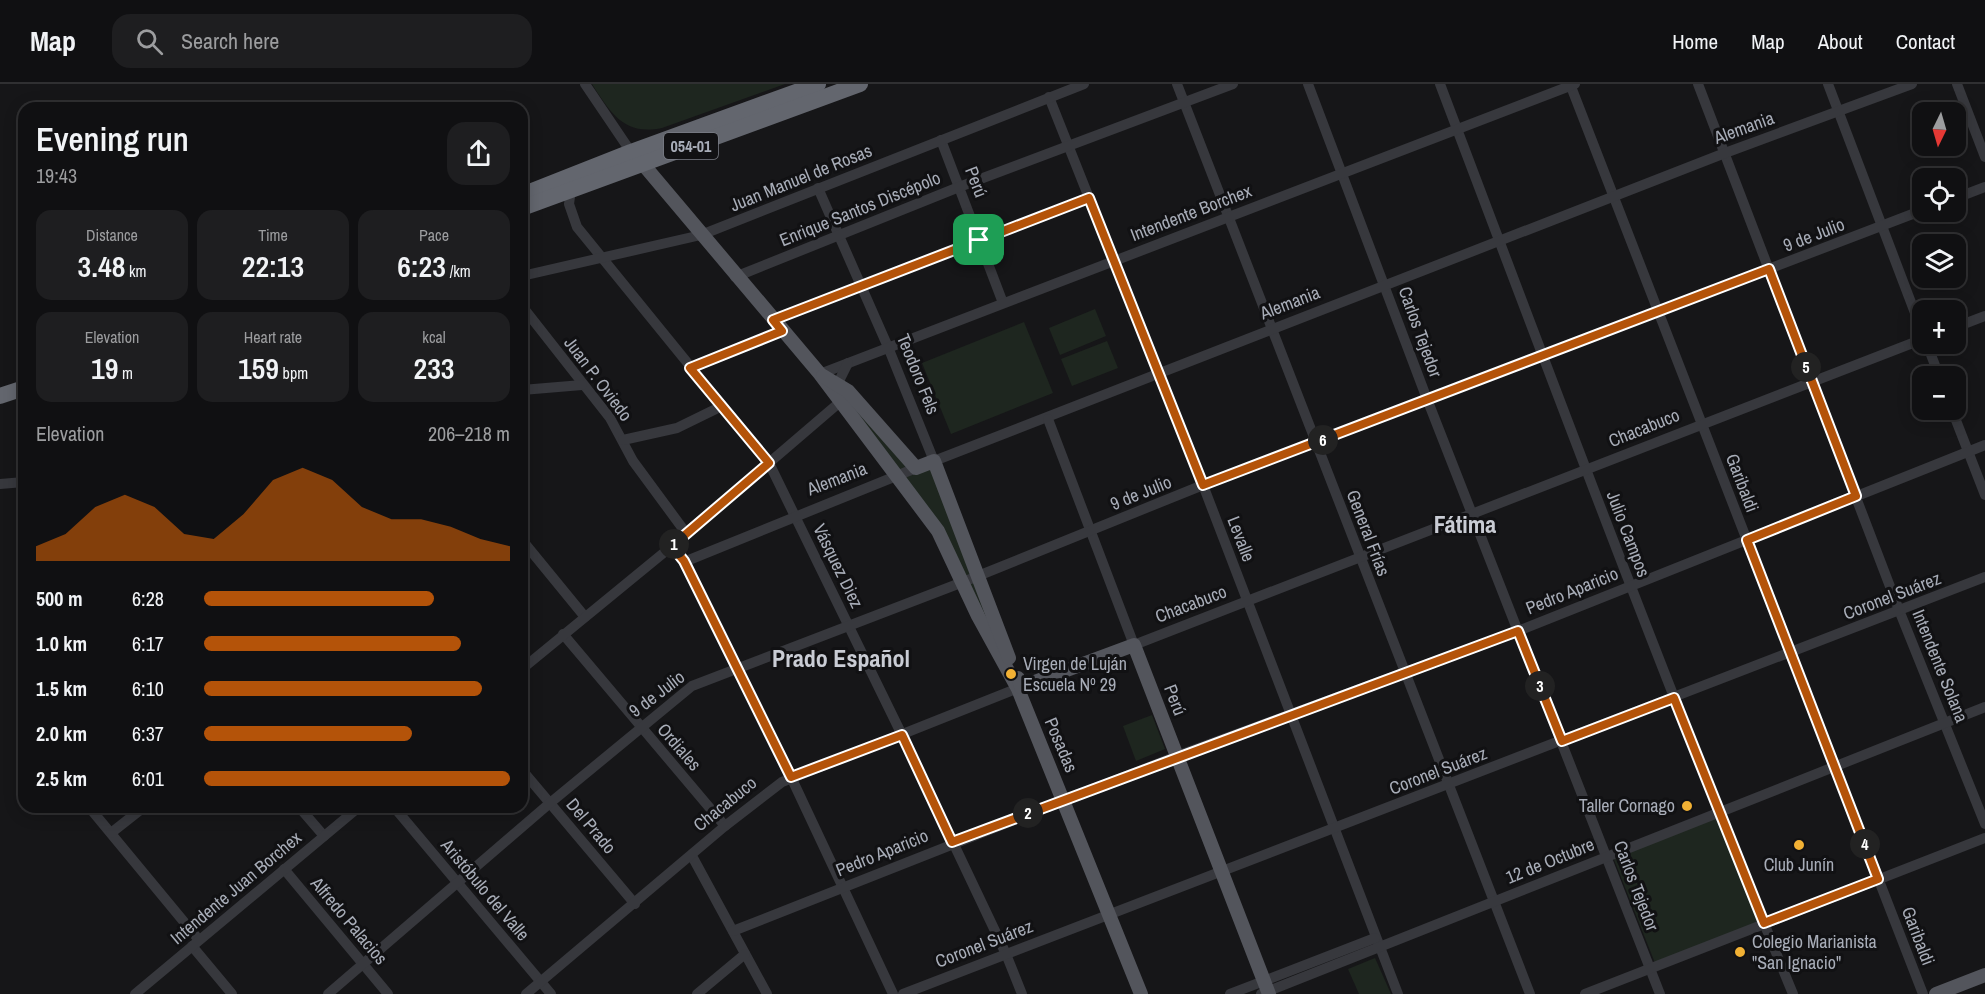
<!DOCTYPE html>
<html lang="en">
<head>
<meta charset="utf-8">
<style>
  body { margin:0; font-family:"Archivo Narrow",sans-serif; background:#1e1e20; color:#f1f3f6; height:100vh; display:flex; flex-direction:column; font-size:22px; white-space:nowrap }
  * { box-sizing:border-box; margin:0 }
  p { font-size:20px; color:#9c9d9f }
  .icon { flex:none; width:33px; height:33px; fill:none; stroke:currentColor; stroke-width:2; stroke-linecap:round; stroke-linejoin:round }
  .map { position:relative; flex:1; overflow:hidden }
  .panel { position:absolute; left:18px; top:18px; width:510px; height:711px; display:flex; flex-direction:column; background:#101012; border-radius:18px; box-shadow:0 3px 15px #0003,0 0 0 2px #303032 }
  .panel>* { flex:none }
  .needle { width:39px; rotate:185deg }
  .controls { position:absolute; left:1912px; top:18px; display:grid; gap:12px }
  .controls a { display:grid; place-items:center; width:54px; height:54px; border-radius:12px; background:#101012; box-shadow:0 3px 15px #0003,0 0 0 2px #303032; font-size:30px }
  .pin { position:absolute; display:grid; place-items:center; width:51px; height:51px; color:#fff; margin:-26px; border-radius:12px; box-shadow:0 3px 9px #0006 }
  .km { position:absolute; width:30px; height:30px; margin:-15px; border-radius:50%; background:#222; color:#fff; font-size:16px; line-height:30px; text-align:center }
  .round { display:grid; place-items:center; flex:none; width:63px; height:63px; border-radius:18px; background:#1e1e20 }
  .overview { display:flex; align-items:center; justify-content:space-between; height:102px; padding:0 18px }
  h1 { font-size:33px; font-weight:600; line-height:45px }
  .figures { display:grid; grid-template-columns:repeat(3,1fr); gap:9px; height:102px; padding:6px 18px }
  .figures div { display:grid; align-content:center; border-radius:15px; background:#1e1e20; text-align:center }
  .figures b { font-size:30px; font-weight:600 }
  .figures small { font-size:16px; font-weight:400 }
  .figures p { font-size:16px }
  .chart { height:168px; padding:12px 18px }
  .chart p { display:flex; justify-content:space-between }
  .chart svg { width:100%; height:108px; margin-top:6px; fill:#b45309; opacity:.7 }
  ul { padding:0 18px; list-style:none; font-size:20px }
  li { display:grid; grid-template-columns:96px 72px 1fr; align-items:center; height:45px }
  li i { height:15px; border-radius:8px; background:#b45309 }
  header { display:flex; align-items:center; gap:36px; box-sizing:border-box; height:84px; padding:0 30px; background:#101012; border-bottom:2px solid #303032 }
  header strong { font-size:28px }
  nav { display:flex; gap:33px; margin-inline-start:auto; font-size:21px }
  .search { width:420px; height:54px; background:#1e1e20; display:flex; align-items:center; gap:15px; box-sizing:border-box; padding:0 21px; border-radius:18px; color:#9c9d9f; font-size:22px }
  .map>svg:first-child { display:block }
  .green { fill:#1e261f }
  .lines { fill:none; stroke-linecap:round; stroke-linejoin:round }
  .minor { stroke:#37383d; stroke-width:10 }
  .major { stroke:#53555c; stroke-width:14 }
  .highway { stroke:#63666e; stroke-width:16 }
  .route-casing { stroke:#fff; stroke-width:12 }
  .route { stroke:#b45309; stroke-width:8 }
  .poi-dot { fill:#f2b134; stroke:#111113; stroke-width:2 }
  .labels { text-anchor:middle; stroke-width:6; stroke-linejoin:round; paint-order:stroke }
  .shield { fill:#111113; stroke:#7b7e86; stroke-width:1.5 }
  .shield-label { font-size:16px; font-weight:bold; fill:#a8adb8 }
  .street-label { font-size:18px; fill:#a8adb8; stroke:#111113 }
  .poi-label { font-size:18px; fill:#a8adb8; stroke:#111113; text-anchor:start }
  .district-label { font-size:24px; font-weight:bold; fill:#c9ccd4; stroke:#111113 }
</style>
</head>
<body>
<header>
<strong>Map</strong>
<div class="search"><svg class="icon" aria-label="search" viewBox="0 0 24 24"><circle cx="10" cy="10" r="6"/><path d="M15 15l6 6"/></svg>Search here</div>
<nav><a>Home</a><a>Map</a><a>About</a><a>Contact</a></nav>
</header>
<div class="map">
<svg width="1985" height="910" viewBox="0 0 1985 910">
  <rect width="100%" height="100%" fill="#161618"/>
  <g class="green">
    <path d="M592,0H785L662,44C624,52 611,29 592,0Z"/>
    <polygon points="1095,225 1106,252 1060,271 1049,244"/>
    <polygon points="1024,238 1053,309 951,350 922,279"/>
    <polygon points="1107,257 1118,284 1072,302 1061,275"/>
    <polygon points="842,301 915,384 934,377 1013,584 938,447 840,318"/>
    <polygon points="1152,631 1165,665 1136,677 1123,642"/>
    <polygon points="1716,733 1758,838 1655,879 1613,773"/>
    <polygon points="1375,874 1391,910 1359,910 1348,885"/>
  </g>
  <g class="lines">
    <g class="minor">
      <polyline points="585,0 631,68"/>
      <polyline points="1177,0 1530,910"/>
      <polyline points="1308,0 1427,315 1660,910"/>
      <path d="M1440,0C1555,304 1669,609 1793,910"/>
      <polyline points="1570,0 1923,910"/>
      <polyline points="1698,0 1899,526 1985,740"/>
      <polyline points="1828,0 1923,250"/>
      <polyline points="1957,0 1985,73"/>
      <polyline points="1049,13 1203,401 1398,910"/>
      <polyline points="941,56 1003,219"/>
      <polyline points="818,104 888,263 934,377 1725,69 1912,0"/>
      <polyline points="571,105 569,120 577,143 769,379 902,651 1006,870 1022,910"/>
      <polyline points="1956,114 1985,103"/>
      <polyline points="522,192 701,151 1084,0"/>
      <polyline points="735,193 959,103 1233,0"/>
      <polyline points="522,222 610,334 633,377 686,449"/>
      <polyline points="773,236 1089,114"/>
      <polyline points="1956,243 1985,232"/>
      <polyline points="1927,260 1939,292"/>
      <polyline points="690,284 782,247"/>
      <polyline points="820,290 1575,0"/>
      <polyline points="522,306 582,301"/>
      <polyline points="1952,326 1985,411"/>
      <polyline points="1048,335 1134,561 1923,255"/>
      <polyline points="623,356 677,344 722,322"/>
      <polyline points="0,400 24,398"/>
      <polyline points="522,456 585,533"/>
      <polyline points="672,462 684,478 791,693 893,910"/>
      <polyline points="684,478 916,384"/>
      <polyline points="563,550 725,742"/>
      <polyline points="522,585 672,462 840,318 840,295 848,279"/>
      <polyline points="522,686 635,820"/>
      <polyline points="89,723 199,856"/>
      <polyline points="299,723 324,752"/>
      <polyline points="394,723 551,910"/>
      <polyline points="111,749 144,723"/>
      <polyline points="692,772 767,910"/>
      <polyline points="284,785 388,910"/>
      <polyline points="733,847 1177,672 1518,547 1985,361"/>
      <polyline points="192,862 232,910"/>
      <polyline points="135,910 359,723"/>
      <polyline points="328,910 550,719 692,602 963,498 1203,401 1923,126"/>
      <polyline points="526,910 725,742 782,698 1021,603"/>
      <polyline points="697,910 745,870"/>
      <polyline points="903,910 1985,493"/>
      <polyline points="1230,910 1375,854"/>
      <polyline points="1261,910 1985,623"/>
      <polyline points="1585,910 1985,754"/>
    </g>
    <g class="major">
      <polyline points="637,73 820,290 938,447 978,532 1018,605 1141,910"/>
      <polyline points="823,292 848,307 916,384 934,377 1009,574"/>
      <polyline points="1018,594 1021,603 1134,561 1269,910"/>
      <polyline points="1936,910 1985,891"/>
    </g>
    <g class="highway">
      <polyline points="522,111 631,68 818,0"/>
      <polyline points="522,124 860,0"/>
      <polyline points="0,312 24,304"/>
    </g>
  </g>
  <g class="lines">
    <g class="route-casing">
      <polygon id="route" points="1089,114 1203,401 1769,185 1856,412 1747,456 1878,795 1764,839 1674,614 1562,657 1518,547 952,758 902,651 791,693 684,477 672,462 769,379 690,284 782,247 773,236"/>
    </g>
    <use href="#route" class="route"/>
  </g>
  <g class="poi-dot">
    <circle cx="1011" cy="590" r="6"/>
    <circle cx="1687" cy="722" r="6"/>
    <circle cx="1799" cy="761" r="6"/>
    <circle cx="1740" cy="868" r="6"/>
  </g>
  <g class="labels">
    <rect class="shield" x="664" y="49" width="54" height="26" rx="4.5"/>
    <g class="shield-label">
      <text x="691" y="68">054-01</text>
    </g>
    <g class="street-label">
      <text transform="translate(1744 44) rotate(-20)" y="6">Alemania</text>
      <text transform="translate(801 94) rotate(-22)" y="6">Juan Manuel de Rosas</text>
      <text transform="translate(976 98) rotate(69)" y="6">Perú</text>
      <text transform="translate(860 125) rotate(-22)" y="6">Enrique Santos Discépolo</text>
      <text transform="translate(1191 129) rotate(-21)" y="6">Intendente Borchex</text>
      <text transform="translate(1814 151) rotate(-21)" y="6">9 de Julio</text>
      <text transform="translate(1290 219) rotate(-21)" y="6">Alemania</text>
      <text transform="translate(1420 248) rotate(70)" y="6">Carlos Tejedor</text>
      <text transform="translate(918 290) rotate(68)" y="6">Teodoro Fels</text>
      <text transform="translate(598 295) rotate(53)" y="6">Juan P. Oviedo</text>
      <text transform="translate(1644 344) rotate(-22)" y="6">Chacabuco</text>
      <text transform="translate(837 395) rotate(-21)" y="6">Alemania</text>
      <text transform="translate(1742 399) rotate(69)" y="6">Garibaldi</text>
      <text transform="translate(1141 409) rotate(-22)" y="6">9 de Julio</text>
      <text transform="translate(1368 449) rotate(69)" y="6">General Frías</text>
      <text transform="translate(1628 450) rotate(69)" y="6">Julio Campos</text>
      <text transform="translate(1241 455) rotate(69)" y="6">Levalle</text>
      <text transform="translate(838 482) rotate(64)" y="6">Vásquez Diez</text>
      <text transform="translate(1572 507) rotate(-22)" y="6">Pedro Aparicio</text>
      <text transform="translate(1892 512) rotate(-21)" y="6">Coronel Suárez</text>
      <text transform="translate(1191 520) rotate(-21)" y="6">Chacabuco</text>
      <text transform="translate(1940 582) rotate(68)" y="6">Intendente Solana</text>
      <text transform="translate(657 610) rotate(-37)" y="6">9 de Julio</text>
      <text transform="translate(1175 616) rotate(69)" y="6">Perú</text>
      <text transform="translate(1061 661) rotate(67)" y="6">Posadas</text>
      <text transform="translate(679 663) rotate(49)" y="6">Ordiales</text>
      <text transform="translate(1438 687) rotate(-21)" y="6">Coronel Suárez</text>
      <text transform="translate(725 720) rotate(-39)" y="6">Chacabuco</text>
      <text transform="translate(591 742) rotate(50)" y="6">Del Prado</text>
      <text transform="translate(882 769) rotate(-22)" y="6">Pedro Aparicio</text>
      <text transform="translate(1550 777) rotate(-22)" y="6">12 de Octubre</text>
      <text transform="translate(1636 802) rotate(69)" y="6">Carlos Tejedor</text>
      <text transform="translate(236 804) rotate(-40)" y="6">Intendente Juan Borchex</text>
      <text transform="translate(485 806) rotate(50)" y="6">Aristóbulo del Valle</text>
      <text transform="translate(349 837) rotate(50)" y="6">Alfredo Palacios</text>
      <text transform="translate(1918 852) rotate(69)" y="6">Garibaldi</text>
      <text transform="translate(984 860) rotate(-21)" y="6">Coronel Suárez</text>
    </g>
    <g class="poi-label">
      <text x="1023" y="586">Virgen de Luján<tspan x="1023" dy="21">Escuela Nº 29</tspan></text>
      <text x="1675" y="728" text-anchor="end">Taller Cornago</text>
      <text x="1799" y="787" text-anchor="middle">Club Junín</text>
      <text x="1752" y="864">Colegio Marianista<tspan x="1752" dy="21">"San Ignacio"</tspan></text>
    </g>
    <g class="district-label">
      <text x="1465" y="449">Fátima</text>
      <text x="841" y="583">Prado Español</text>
    </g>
  </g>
</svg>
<div class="controls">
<a><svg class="needle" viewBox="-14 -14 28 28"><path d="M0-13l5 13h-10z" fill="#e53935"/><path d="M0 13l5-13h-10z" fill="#9c9d9f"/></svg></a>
<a><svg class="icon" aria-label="locate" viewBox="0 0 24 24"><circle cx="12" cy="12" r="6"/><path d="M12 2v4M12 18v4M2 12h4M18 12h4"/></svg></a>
<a><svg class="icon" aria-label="layers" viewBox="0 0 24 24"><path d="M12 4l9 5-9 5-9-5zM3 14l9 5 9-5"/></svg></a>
<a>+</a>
<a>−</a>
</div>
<div class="pin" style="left:979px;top:156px;background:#1e9e55"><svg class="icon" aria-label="arrive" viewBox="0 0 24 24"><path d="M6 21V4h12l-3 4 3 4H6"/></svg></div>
<b class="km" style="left:674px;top:460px">1</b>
<b class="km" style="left:1028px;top:729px">2</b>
<b class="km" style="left:1540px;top:602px">3</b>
<b class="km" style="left:1865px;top:760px">4</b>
<b class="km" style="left:1806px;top:283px">5</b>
<b class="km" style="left:1323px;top:356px">6</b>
<section class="panel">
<div class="overview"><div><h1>Evening run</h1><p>19:43</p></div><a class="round"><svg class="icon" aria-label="share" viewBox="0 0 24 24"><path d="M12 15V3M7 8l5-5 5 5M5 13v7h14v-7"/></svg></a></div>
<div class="figures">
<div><p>Distance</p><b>3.48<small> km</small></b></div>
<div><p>Time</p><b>22:13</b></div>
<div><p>Pace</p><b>6:23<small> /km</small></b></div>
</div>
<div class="figures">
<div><p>Elevation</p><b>19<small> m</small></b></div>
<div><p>Heart rate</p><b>159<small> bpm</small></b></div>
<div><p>kcal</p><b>233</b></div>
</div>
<div class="chart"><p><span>Elevation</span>206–218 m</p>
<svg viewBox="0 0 160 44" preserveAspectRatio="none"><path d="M0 44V38L10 33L20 22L30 17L40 22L50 33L60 35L70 25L80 11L90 6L100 11L110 22L120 27L130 27L140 30L150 35L160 38V44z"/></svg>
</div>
<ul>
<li><b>500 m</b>6:28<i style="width:75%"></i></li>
<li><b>1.0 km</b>6:17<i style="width:84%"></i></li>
<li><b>1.5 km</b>6:10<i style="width:91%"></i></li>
<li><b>2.0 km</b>6:37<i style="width:68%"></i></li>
<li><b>2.5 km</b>6:01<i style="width:100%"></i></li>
</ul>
</section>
</div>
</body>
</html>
